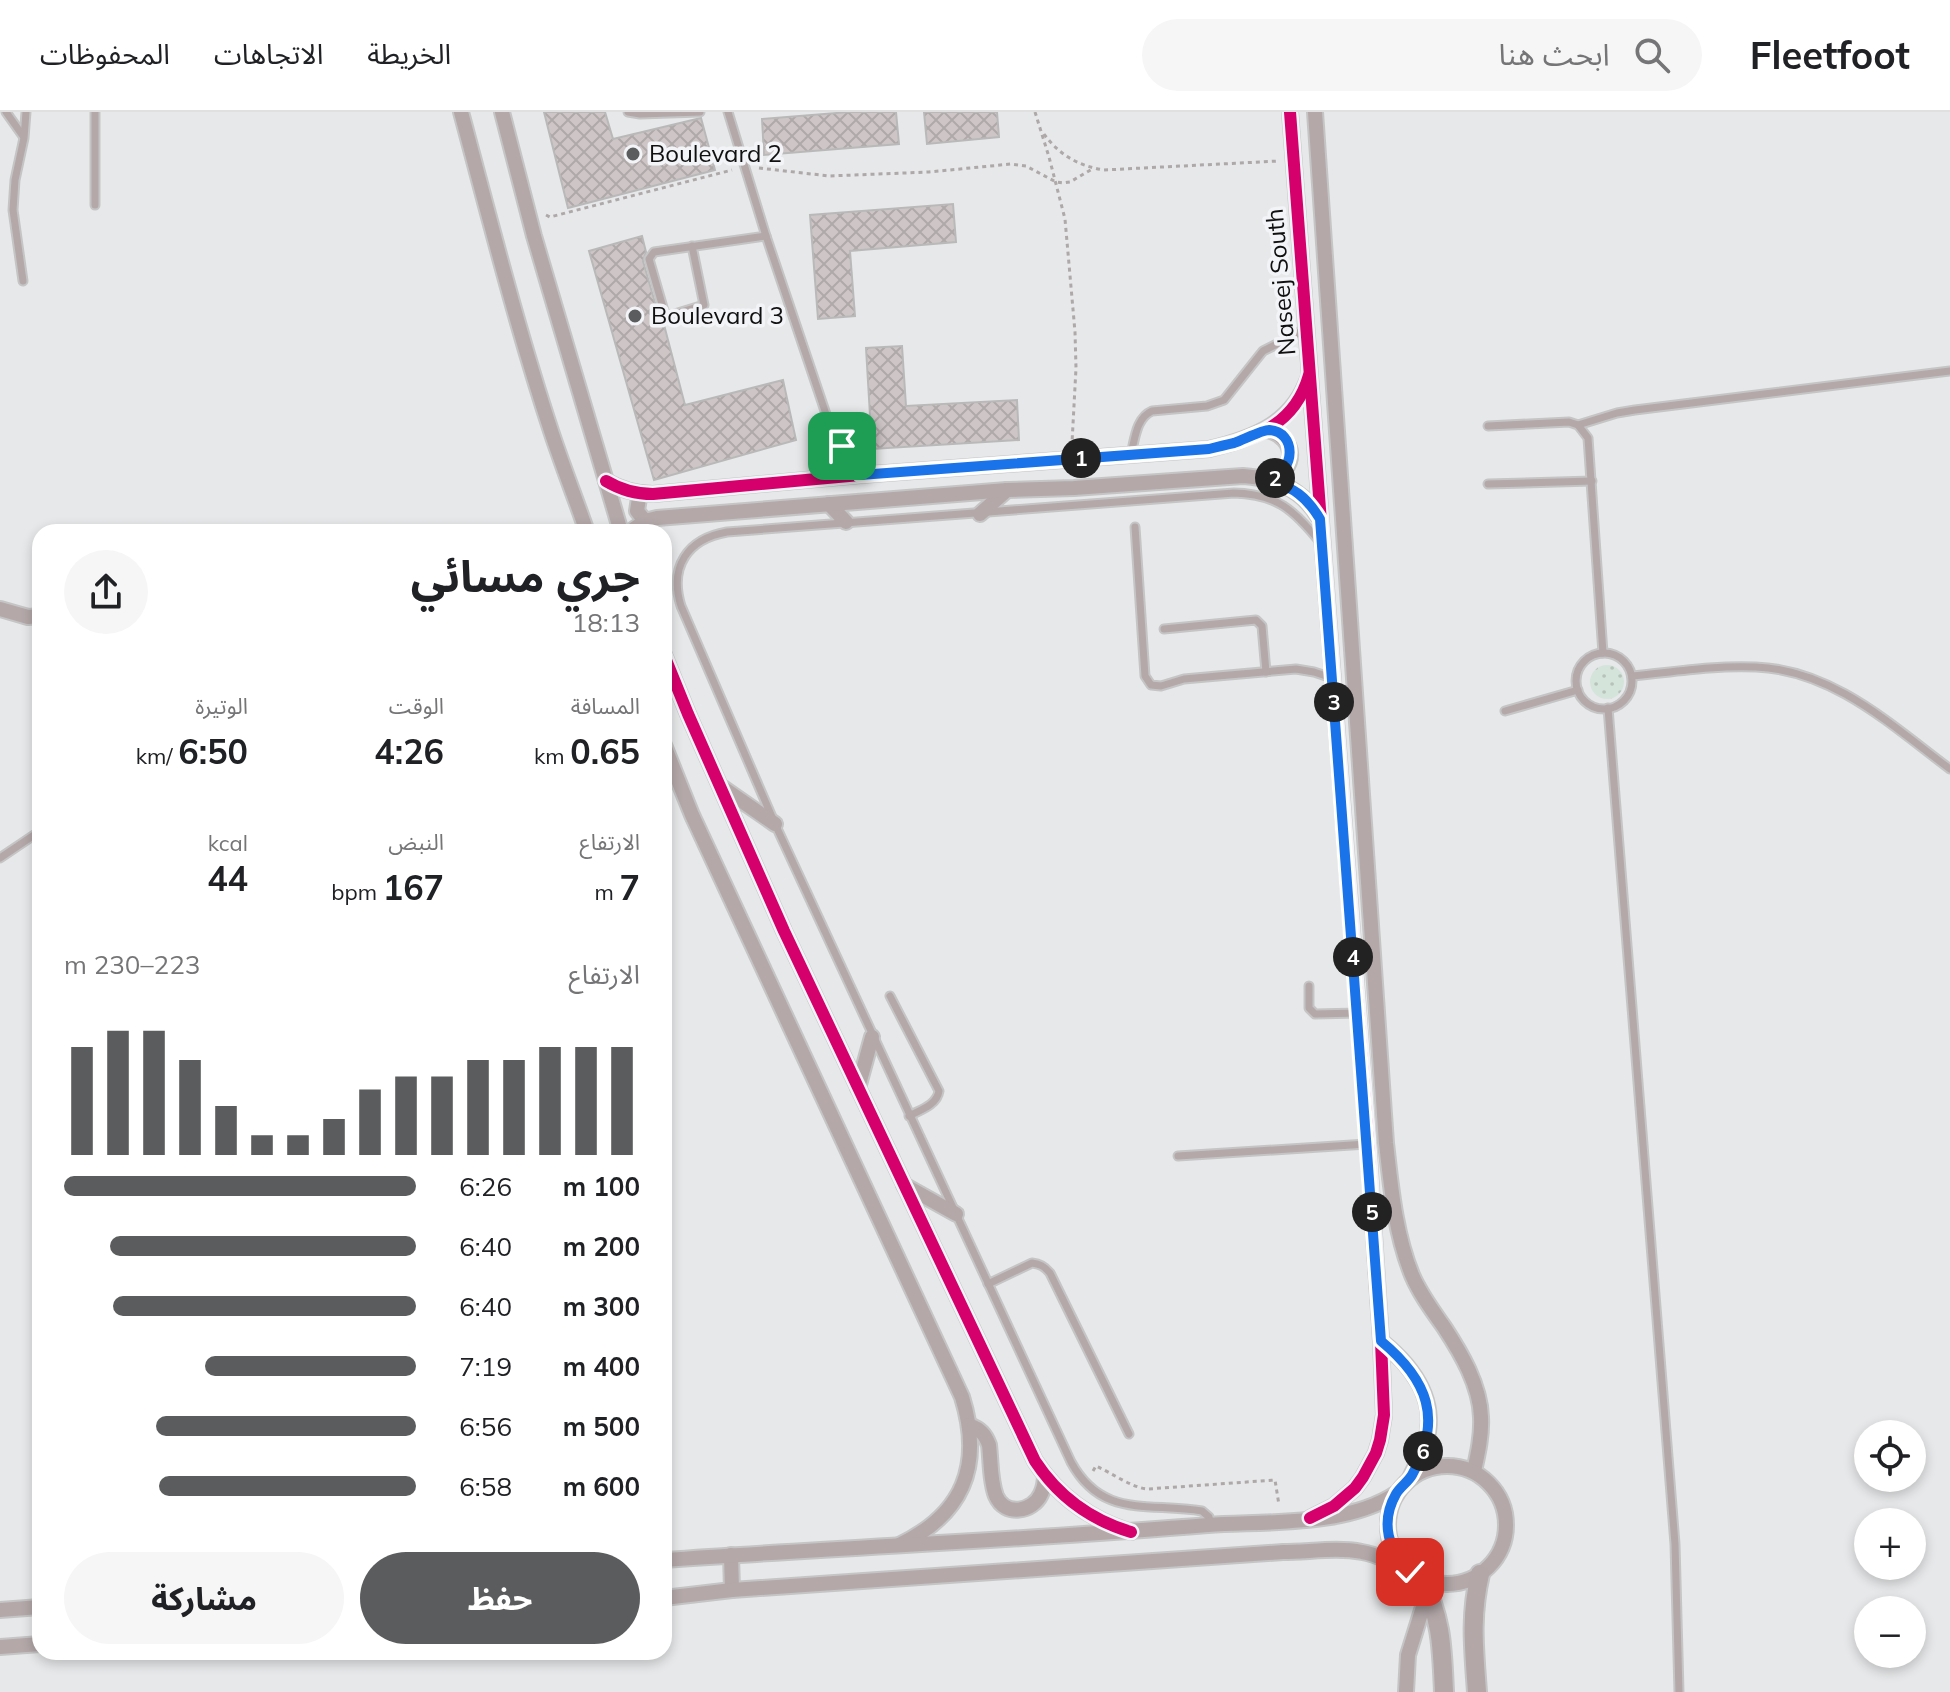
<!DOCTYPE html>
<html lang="ar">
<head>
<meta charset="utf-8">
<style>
  body { margin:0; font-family:Mulish,"Noto Sans Arabic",sans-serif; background:#f6f6f6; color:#202124; direction:rtl; height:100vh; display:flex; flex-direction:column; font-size:30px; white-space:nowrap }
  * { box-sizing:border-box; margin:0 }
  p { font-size:26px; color:#757577 }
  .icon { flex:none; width:44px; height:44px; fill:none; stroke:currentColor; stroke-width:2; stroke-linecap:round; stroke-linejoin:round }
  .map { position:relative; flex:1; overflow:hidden; direction:ltr }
  .side { position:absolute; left:32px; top:412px; width:640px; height:1136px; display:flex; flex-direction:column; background:#fff; border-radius:24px; box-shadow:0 4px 12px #0003; direction:rtl }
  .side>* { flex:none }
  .buttons { position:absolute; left:1854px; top:1308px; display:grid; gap:16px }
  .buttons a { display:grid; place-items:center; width:72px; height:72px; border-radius:50%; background:#fff; box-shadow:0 4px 12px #0003; font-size:40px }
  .pin { position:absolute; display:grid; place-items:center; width:68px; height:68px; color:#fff; margin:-34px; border-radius:16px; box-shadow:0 4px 12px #0006 }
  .km { position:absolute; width:40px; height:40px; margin:-20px; border-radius:50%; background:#222; color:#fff; font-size:22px; line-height:40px; text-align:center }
  .round { display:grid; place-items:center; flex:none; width:84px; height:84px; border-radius:42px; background:#f6f6f6 }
  .overview { display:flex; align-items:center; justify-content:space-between; height:136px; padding:0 32px }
  h1 { font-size:44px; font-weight:700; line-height:60px }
  .stats { display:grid; grid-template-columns:repeat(3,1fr); gap:12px; height:136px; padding:8px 32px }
  .stats div { display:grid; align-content:center }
  .stats b { font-size:34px; font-weight:700 }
  .stats small { font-size:22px; font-weight:400 }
  .stats p { font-size:22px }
  .chart { height:224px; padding:16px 32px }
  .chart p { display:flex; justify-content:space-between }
  .chart svg { width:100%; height:144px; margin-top:8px; stroke:#5b5c5d; stroke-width:6 }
  .primary-button { display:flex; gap:16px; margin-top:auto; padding:16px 32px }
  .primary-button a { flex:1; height:92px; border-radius:48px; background:#5b5c5d; color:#fff; font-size:32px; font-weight:700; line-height:92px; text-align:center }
  .primary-button a+a { background:#f6f6f6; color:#202124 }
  ul { padding:0 32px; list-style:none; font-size:26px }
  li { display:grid; grid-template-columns:128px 96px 1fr; align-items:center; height:60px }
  li i { height:20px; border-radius:10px; background:#5b5c5d }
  header { display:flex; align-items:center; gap:48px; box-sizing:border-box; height:112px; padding:0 40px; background:#fff; border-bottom:2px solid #e0e0e0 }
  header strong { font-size:38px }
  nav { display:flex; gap:44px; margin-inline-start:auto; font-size:28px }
  .search { width:560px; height:72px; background:#f6f6f6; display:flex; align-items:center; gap:20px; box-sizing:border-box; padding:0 28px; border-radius:44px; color:#757577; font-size:30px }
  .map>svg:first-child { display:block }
  .grass { fill:url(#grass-dots) }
  .building { fill:url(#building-cross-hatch); stroke:#bab9ba; stroke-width:2 }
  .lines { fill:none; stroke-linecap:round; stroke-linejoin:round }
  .lane-casing { stroke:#c5c5c6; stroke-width:11 }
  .street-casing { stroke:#c5c5c6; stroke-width:18 }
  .secondary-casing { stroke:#c5c5c6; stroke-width:22 }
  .path { stroke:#aea8a9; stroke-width:3; stroke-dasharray:4 4; stroke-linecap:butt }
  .lane { stroke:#b4a8a9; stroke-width:7 }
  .street { stroke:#b4a8a9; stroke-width:14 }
  .secondary { stroke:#b3a7a8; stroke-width:18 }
  .cycleway-casing { stroke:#f3f4f7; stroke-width:17 }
  .cycleway { stroke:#d6006c; stroke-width:12 }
  .route-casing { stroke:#fff; stroke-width:16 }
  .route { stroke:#1a73e8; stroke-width:10 }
  .poi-dot { fill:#5b5c5d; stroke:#f3f4f7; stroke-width:3 }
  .labels { text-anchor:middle; stroke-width:7; stroke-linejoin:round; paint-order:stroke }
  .poi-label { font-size:24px; fill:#101011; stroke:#f3f4f7; text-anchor:start }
  .street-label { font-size:24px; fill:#101011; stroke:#f3f4f7 }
</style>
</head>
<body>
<header>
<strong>Fleetfoot</strong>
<div class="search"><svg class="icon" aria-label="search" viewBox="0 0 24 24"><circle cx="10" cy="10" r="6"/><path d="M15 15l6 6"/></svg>ابحث هنا</div>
<nav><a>الخريطة</a><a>الاتجاهات</a><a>المحفوظات</a></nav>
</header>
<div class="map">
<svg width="1950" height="1580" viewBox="0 0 1950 1580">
  <defs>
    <pattern id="grass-dots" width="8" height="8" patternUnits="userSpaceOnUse" patternTransform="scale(2)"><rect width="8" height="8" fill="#d5e4db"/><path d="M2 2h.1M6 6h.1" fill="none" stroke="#b6c3bb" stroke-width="1.8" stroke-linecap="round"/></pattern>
    <pattern id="building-cross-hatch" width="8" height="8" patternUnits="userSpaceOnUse" patternTransform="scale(2)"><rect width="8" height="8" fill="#cec6c6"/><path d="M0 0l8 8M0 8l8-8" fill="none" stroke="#b0a9a9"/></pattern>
  </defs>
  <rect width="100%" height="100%" fill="#e7e8e9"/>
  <circle class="grass" cx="1607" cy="570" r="17"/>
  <g class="building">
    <polygon points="544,0 605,0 613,27 701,6 715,58 568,96"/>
    <polygon points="849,0 896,0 899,32 764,43 762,7"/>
    <polygon points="924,0 997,0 999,25 927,32"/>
    <polygon points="953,92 956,130 850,139 855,204 818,207 810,103"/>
    <polygon points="642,124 646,140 643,149 658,201 663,209 685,293 783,268 796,328 654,368 589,139"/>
    <polygon points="902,234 906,294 1017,288 1019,328 872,337 866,236"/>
  </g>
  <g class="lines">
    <g class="lane-casing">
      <g id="lane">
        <polyline points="6,0 23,24"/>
        <polyline points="95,0 95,93"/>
        <polyline points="628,0 640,2 700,0"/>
        <polyline points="728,0 766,124 829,311 860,363"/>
        <polyline points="692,134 704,193 668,204 664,199 649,147 654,140 766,124"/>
        <polyline points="23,169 13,98 15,68 24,26 26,0"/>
        <polyline points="1578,313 1617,301 1635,298 1950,259"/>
        <polyline points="1488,314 1569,310 1578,313 1588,326 1603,541"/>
        <path d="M1131,342C1135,327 1136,306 1152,299L1207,294L1224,288L1263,239L1297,222L1306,215"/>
        <polyline points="813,367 829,311"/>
        <polyline points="1488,372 1592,369"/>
        <polyline points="1135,415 1145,564 1151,573 1161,574 1184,567 1296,557 1314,560 1332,566"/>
        <polyline points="1164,517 1256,508 1262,514 1266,560"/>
        <circle cx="1604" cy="569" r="28"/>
        <path d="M1632,564C1673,560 1715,553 1756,555C1833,558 1891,613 1950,657"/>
        <polyline points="1608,596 1675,1432 1679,1580"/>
        <polyline points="1505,599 1578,578"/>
        <polyline points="0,746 40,719"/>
        <polyline points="1309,874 1309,896 1315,902 1358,901"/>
        <path d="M890,884L939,979C937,993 920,998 909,1004"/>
        <polyline points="1178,1044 1367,1032"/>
        <path d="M988,1172L1032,1151C1040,1152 1044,1154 1050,1161L1129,1322"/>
        <path d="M1211,1413L1209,1405L1202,1399C1148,1390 1102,1407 1071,1350L775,712L681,494C669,455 687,427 727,420L1234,381C1277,382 1294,398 1320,430"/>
      </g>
    </g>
    <g class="street-casing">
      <g id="street">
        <path d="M461,0C490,108 517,216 552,322C563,355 576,388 587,420"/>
        <polyline points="502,0 534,124 621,420"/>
        <polyline points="1290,0 1368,1032 1381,1229 1384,1303 1380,1328 1376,1341 1363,1365 1355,1376 1334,1394 1310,1406"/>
        <path d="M1315,0L1386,1031C1391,1075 1395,1121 1412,1163C1420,1182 1432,1198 1444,1215C1461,1241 1480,1273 1481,1305C1482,1323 1478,1341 1474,1359"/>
        <path d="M1267,318C1297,325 1298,358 1269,368"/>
        <path d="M606,369C621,378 635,382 653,382L860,363L1209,337C1252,327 1292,312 1308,267"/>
        <polyline points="643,382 639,386 637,399 645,409"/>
        <polyline points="829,392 846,410"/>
        <polyline points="980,402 1007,378"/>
        <path d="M630,420L645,409L657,406L1007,378L1074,376L1243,364C1274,366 1301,376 1318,404"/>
        <polyline points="0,497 28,505 40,504"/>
        <path d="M664,543L688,602L784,819L1035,1349C1058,1384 1091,1408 1131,1420"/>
        <path d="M664,633L692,703L962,1285C983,1353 964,1402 899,1433"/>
        <polyline points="723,676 775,712"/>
        <polyline points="858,976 872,925"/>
        <polyline points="904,1073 956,1102"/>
        <path d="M1381,1229C1411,1253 1436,1284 1427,1325C1424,1340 1416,1353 1410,1366"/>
        <path d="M969,1313C980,1317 985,1322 989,1333C991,1349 990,1369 996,1384C1005,1405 1033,1400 1041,1382C1044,1376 1045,1370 1045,1363"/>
        <circle cx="1447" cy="1413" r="59"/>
        <polyline points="731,1443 732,1478"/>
        <path d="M664,1448C845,1435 1027,1428 1208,1413C1267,1409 1346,1415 1397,1381"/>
        <path d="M664,1486L732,1478L1283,1440C1309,1440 1337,1435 1362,1440C1379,1443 1395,1452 1410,1460"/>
        <polyline points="0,1498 40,1495"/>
        <polyline points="0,1535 40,1532"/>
        <polyline points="1406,1580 1408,1543 1428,1479"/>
      </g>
    </g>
    <g class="secondary-casing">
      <g id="secondary">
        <path d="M1421,1466C1442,1506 1442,1536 1444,1580"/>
        <path d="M1477,1580C1474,1537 1470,1505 1480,1462"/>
      </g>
    </g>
    <g class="path">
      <polyline points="1035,0 1049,45 1065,107 1075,220 1076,256 1072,331"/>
      <path d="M1044,22C1059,43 1079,54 1104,58L1279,49"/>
      <polyline points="759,56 829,64 929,60 1011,52 1026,54 1056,70 1063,71 1070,70 1094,56"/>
      <polyline points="546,103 550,105 732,58"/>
      <path d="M1093,1359L1096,1354C1112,1361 1132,1376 1148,1377L1275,1368L1279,1393"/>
    </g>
    <use href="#lane" class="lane"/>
    <use href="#street" class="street"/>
    <use href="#secondary" class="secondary"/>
    <g class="cycleway-casing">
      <g id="cycleway">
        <polyline points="1290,0 1368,1032 1381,1229 1384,1303 1380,1328 1376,1341 1363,1365 1355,1376 1334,1394 1310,1406"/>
        <path d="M606,369C621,378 635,382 653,382L860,363L1209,337C1255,327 1295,313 1309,263"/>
        <path d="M664,543L688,602L784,819L1035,1349C1058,1384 1091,1408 1131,1420"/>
      </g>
    </g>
    <use href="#cycleway" class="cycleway"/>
  </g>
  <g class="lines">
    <g class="route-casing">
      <path id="route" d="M842,334L860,363L1209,337C1217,335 1225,333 1234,331C1243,328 1262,318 1269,318C1297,320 1296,359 1269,368C1294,376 1306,384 1320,407L1381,1229C1428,1268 1443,1307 1412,1363C1408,1370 1400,1375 1396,1382C1380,1410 1388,1439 1410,1460"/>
    </g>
    <use href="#route" class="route"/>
  </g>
  <g class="poi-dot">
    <circle cx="633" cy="42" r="8"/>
    <circle cx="635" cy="204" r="8"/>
  </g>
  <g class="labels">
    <g class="poi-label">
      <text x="649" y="50">Boulevard 2</text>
      <text x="651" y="212">Boulevard 3</text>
    </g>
    <g class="street-label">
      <text transform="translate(1281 170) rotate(-95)" y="8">Naseej South</text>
    </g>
  </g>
</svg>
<div class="buttons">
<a><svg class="icon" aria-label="locate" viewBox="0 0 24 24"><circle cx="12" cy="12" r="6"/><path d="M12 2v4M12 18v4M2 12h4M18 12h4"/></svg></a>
<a>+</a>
<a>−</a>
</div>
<div class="pin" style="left:842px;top:334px;background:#1e9e55"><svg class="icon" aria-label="arrive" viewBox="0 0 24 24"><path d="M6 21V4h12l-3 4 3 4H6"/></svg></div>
<div class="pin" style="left:1410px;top:1460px;background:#d93025"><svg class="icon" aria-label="check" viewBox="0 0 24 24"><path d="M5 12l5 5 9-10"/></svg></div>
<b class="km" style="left:1081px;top:346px">1</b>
<b class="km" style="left:1275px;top:366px">2</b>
<b class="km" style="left:1334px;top:590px">3</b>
<b class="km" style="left:1353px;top:845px">4</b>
<b class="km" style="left:1372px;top:1100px">5</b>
<b class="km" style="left:1423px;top:1339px">6</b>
<section class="side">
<div class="overview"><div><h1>جري مسائي</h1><p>18:13</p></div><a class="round"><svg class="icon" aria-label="share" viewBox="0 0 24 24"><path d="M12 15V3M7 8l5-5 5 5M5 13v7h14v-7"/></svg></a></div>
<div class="stats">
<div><p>المسافة</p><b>0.65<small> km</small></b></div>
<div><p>الوقت</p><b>4:26</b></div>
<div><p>الوتيرة</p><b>6:50<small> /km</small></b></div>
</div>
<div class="stats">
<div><p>الارتفاع</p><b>7<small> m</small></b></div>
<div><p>النبض</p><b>167<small> bpm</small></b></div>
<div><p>kcal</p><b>44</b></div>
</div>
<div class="chart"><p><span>الارتفاع</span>223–230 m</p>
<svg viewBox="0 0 160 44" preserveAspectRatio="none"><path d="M5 44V11M15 44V6M25 44V6M35 44V15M45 44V29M55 44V38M65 44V38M75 44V33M85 44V24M95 44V20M105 44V20M115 44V15M125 44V15M135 44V11M145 44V11M155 44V11"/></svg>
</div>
<ul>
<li><b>100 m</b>6:26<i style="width:100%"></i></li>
<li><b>200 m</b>6:40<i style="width:87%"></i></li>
<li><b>300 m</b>6:40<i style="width:86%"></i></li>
<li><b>400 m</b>7:19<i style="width:60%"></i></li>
<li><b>500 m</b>6:56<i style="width:74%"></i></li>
<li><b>600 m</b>6:58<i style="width:73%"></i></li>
</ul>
<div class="primary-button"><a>حفظ</a><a>مشاركة</a></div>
</section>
</div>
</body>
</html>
